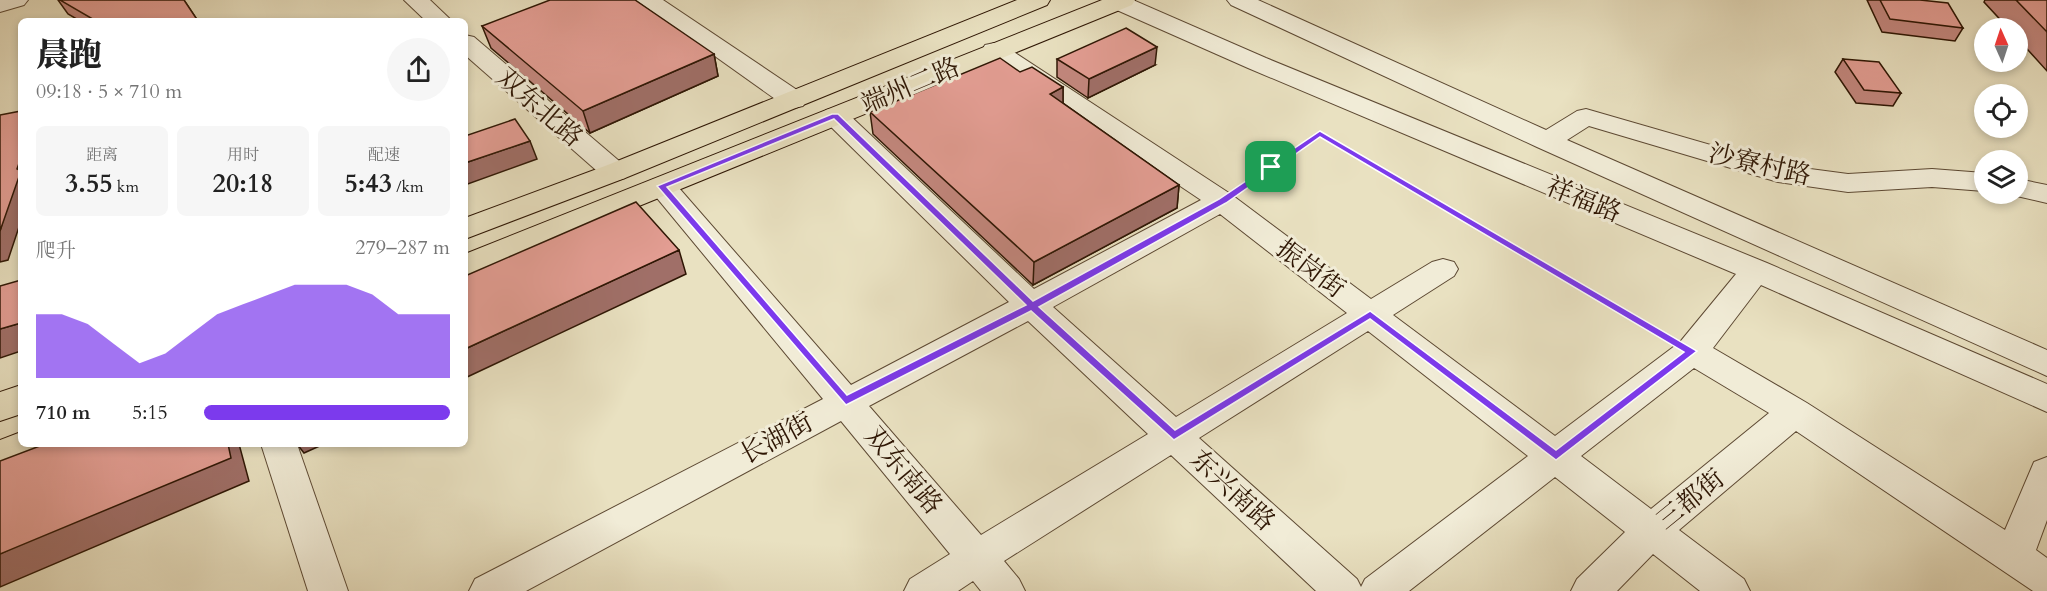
<!DOCTYPE html>
<html lang="zh">
<head>
<meta charset="utf-8">
<style>
  body { margin:0; font-family:Cardo,"Noto Serif SC",serif; background:#f6f6f6; color:#222; height:100vh; display:flex; flex-direction:column; font-size:22px; white-space:nowrap }
  * { box-sizing:border-box; margin:0 }
  p { font-size:20px; color:#767676 }
  .icon { flex:none; width:33px; height:33px; fill:none; stroke:currentColor; stroke-width:2; stroke-linecap:round; stroke-linejoin:round }
  .map { position:relative; flex:1; overflow:hidden }
  .sheet { position:absolute; left:18px; top:18px; width:450px; height:429px; display:flex; flex-direction:column; background:#fff; border-radius:9px; box-shadow:0 3px 9px #0003 }
  .sheet>* { flex:none }
  .needle { width:39px; rotate:357deg }
  .tools { position:absolute; left:1974px; top:18px; display:grid; gap:12px }
  .tools a { display:grid; place-items:center; width:54px; height:54px; border-radius:50%; background:#fff; box-shadow:0 3px 9px #0003; font-size:30px }
  .pin { position:absolute; display:grid; place-items:center; width:51px; height:51px; color:#fff; margin:-26px; border-radius:12px; box-shadow:0 3px 9px #0006 }
  .round { display:grid; place-items:center; flex:none; width:63px; height:63px; border-radius:32px; background:#f6f6f6 }
  .overview { display:flex; align-items:center; justify-content:space-between; height:102px; padding:0 18px }
  h1 { font-size:33px; font-weight:800; line-height:45px }
  .metrics { display:grid; grid-template-columns:repeat(3,1fr); gap:9px; height:102px; padding:6px 18px }
  .metrics div { display:grid; align-content:center; border-radius:9px; background:#f6f6f6; text-align:center }
  .metrics b { font-size:26px; font-weight:800 }
  .metrics small { font-size:16px; font-weight:400 }
  .metrics p { font-size:16px }
  .chart { height:168px; padding:12px 18px }
  .chart p { display:flex; justify-content:space-between }
  .chart svg { width:100%; height:108px; margin-top:6px; fill:#7c3aed; opacity:.7 }
  ul { padding:0 18px; list-style:none; font-size:20px }
  li { display:grid; grid-template-columns:96px 72px 1fr; align-items:center; height:45px }
  li i { height:15px; border-radius:8px; background:#7c3aed }
  .map>svg:first-child { display:block }
  .lines { fill:none; stroke-linecap:round; stroke-linejoin:round }
  .minor-casing { stroke:#5d4933; stroke-width:2 }
  .major-casing { stroke:#2e1604; stroke-width:2 }
  .path-far1 { stroke:#2e1604; stroke-width:3; stroke-dasharray:4 2; stroke-linecap:butt }
  .path { stroke:#2e1604; stroke-width:4.5; stroke-dasharray:5 3; stroke-linecap:butt }
  .minor { fill:#f1ecd7; fill-rule:evenodd }
  .major { fill:#e9e1c1; fill-rule:evenodd }
  .wall { fill:#c4887f; stroke:#2e1604; stroke-width:1.5 }
  .shaded-wall { fill:#a06f68; stroke:#2e1604; stroke-width:1.5 }
  .building { fill:#e49e94; stroke:#2e1604; stroke-width:1.5 }
  .route { fill:#7c3aed; stroke:#fff; stroke-width:1.5; fill-rule:evenodd }
  .labels { text-anchor:middle; stroke-width:6; stroke-linejoin:round; paint-order:stroke }
  .street-label { font-size:26px; fill:#2e1604; stroke:#f1ecd7 }
</style>
</head>
<body>
<div class="map">
<svg width="2047" height="591" viewBox="0 0 2047 591">
  <rect width="100%" height="100%" fill="#e9e1c1"/>
  <filter id="stains"><feTurbulence type="fractalNoise" baseFrequency=".00333" numOctaves="4"/><feColorMatrix values="0 0 0 0 .2 0 0 0 0 .09 0 0 0 0 .02 0 0 0 .5 -.17"/></filter>
  <radialGradient id="worn" r=".72"><stop offset=".6" stop-color="#630" stop-opacity="0"/><stop offset="1" stop-color="#630" stop-opacity=".3"/></radialGradient>
  <g class="lines">
    <g class="minor-casing">
      <g id="minor">
        <polygon points="0,0 28,0 24,5 0,12"/>
        <polygon points="404,0 430,0 452,21 426,21"/>
        <polygon points="636,0 663,0 803,94 807,100 803,106 794,108 785,106"/>
        <path d="M1108,0H1133L1266,58L1767,263L2047,384V412L1761,285L1713,348L1807,403L2005,530L2034,462L2047,457V520L2036,550L2047,558V591H2033L1796,431L1679,530L1744,579L1750,591H1700L1653,554L1617,591H1571L1577,579L1625,532L1555,477L1409,591H1316L1171,455L1004,561L1019,579L1025,591H981L973,581L958,591H904L910,579L950,554L841,421L526,591H469L475,579L823,399L652,192L648,186L652,180L662,177L672,180L851,385L1009,302L826,122L822,116L826,110L835,108L844,110L1034,289L1201,200L985,55L982,50L985,45L994,43L1003,45L1232,195L1371,299L1432,262L1443,259L1454,262L1458,269L1454,276L1393,315L1555,436L1680,342L1736,274L1248,68L1110,7ZM1220,214L1347,313L1176,417L1053,307ZM1028,321L1148,434L981,535L869,406ZM1368,331L1528,456L1365,579L1361,587L1357,579L1199,438ZM1694,368L1769,413L1651,509L1581,456Z"/>
        <polygon points="1227,0 1258,0 1546,130 1577,111 1586,109 1780,165 1848,174 1932,169 1984,173 1984,191 1932,187 1848,192 1778,182 1589,126 1567,140 2047,350 2047,376 1537,147 1231,5"/>
        <polygon points="465,35 474,37 625,166 629,172 625,178 615,181 605,178 465,55"/>
        <polygon points="2018,179 2047,185 2047,203 2008,194 2018,194"/>
        <polygon points="261,444 297,444 348,591 308,591"/>
      </g>
    </g>
    <g class="major-casing">
      <g id="major">
        <polygon points="1017,0 1050,0 1047,5 625,178 465,239 465,218 605,166"/>
        <polygon points="1102,0 1135,0 1132,5 465,277 465,254"/>
        <polygon points="21,385 21,414 0,421 0,392"/>
        <polygon points="21,432 21,444 49,444 43,454 0,471 0,440"/>
      </g>
    </g>
    <polyline class="path-far1" points="1243,187 1320,133 1530,256"/>
    <polyline class="path" points="1528,255 1665,335"/>
    <use href="#minor" class="minor"/>
    <use href="#major" class="major"/>
  </g>
  <g class="wall">
    <polygon points="58,0 184,0 198,21 80,21 68,14"/>
    <polygon points="1867,0 1920,0 1963,28 1955,41 1882,32"/>
    <polygon points="1985,0 2047,0 2047,71 2018,39 2018,28 2008,28 1984,2"/>
    <polygon points="482,26 714,54 718,76 590,133 491,48"/>
    <polygon points="1057,59 1155,65 1088,98 1057,77"/>
    <polygon points="1843,59 1901,93 1893,106 1856,103 1835,72"/>
    <polygon points="1020,72 1063,87 1063,103 1179,185 1177,208 1033,285 873,134 870,112"/>
  </g>
  <g class="shaded-wall">
    <polygon points="1157,47 1155,65 1088,98 1089,79"/>
    <polygon points="714,54 718,76 590,133 583,111"/>
    <polygon points="1063,87 1063,110 1050,94"/>
    <polygon points="530,141 537,159 465,185 465,163"/>
    <polygon points="21,158 21,221 8,260 0,262 0,231"/>
    <polygon points="1179,185 1177,208 1033,285 1034,262"/>
    <polygon points="679,250 686,274 465,378 465,349"/>
    <polygon points="21,323 21,351 0,358 0,329"/>
    <polygon points="228,444 239,444 249,481 0,587 0,554"/>
    <polygon points="297,444 324,444 304,453"/>
  </g>
  <g class="building">
    <polygon points="60,0 184,0 198,21 96,21"/>
    <polygon points="550,0 635,0 714,54 583,111 482,26"/>
    <polygon points="1880,0 1920,0 1948,3 1963,28 1890,19"/>
    <polygon points="2016,0 2047,0 2047,32"/>
    <polygon points="1126,28 1157,47 1089,79 1057,59"/>
    <polygon points="1000,58 1020,72 1032,67 1063,87 1050,94 1179,185 1034,262 870,112"/>
    <polygon points="1843,59 1879,62 1901,93 1864,90"/>
    <polygon points="21,111 21,158 17,169 21,171 0,231 0,115"/>
    <polygon points="515,119 530,141 465,163 465,136"/>
    <polygon points="636,202 679,250 465,349 465,276"/>
    <polygon points="21,280 21,323 0,329 0,286"/>
    <polygon points="45,444 228,444 231,458 0,554 0,461"/>
  </g>
  <path class="route" d="M832,114H838L1033,301L1219,199L1320,131L1697,351L1556,460L1370,319L1174,440L1031,311L846,405L657,186ZM834,119L1026,305L847,395L667,187ZM1320,137L1684,352L1556,450L1370,311L1175,430L1039,307L1226,203Z"/>
  <g class="labels">
    <g class="street-label">
      <text transform="translate(910 85) rotate(-23)" y="9">端州二路</text>
      <text transform="translate(540 107) rotate(41)" y="9">双东北路</text>
      <text transform="translate(1760 164) rotate(13)" y="9">沙寮村路</text>
      <text transform="translate(1584 199) rotate(22)" y="9">祥福路</text>
      <text transform="translate(1311 268) rotate(37)" y="9">振岗街</text>
      <text transform="translate(776 438) rotate(-28)" y="9">长湖街</text>
      <text transform="translate(904 470) rotate(50)" y="9">双东南路</text>
      <text transform="translate(1233 490) rotate(43)" y="9">东兴南路</text>
      <text transform="translate(1690 499) rotate(-39)" y="9">三都街</text>
    </g>
  </g>
  <rect width="100%" height="100%" filter="url(#stains)"/>
  <rect width="100%" height="100%" fill="url(#worn)"/>
</svg>
<div class="tools">
<a><svg class="needle" viewBox="-14 -14 28 28"><path d="M0-13l5 13h-10z" fill="#e53935"/><path d="M0 13l5-13h-10z" fill="#767676"/></svg></a>
<a><svg class="icon" aria-label="locate" viewBox="0 0 24 24"><circle cx="12" cy="12" r="6"/><path d="M12 2v4M12 18v4M2 12h4M18 12h4"/></svg></a>
<a><svg class="icon" aria-label="layers" viewBox="0 0 24 24"><path d="M12 4l9 5-9 5-9-5zM3 14l9 5 9-5"/></svg></a>
</div>
<div class="pin" style="left:1271px;top:167px;background:#1e9e55"><svg class="icon" aria-label="arrive" viewBox="0 0 24 24"><path d="M6 21V4h12l-3 4 3 4H6"/></svg></div>
<section class="sheet">
<div class="overview"><div><h1>晨跑</h1><p>09:18 · 5 × 710 m</p></div><a class="round"><svg class="icon" aria-label="share" viewBox="0 0 24 24"><path d="M12 15V3M7 8l5-5 5 5M5 13v7h14v-7"/></svg></a></div>
<div class="metrics">
<div><p>距离</p><b>3.55<small> km</small></b></div>
<div><p>用时</p><b>20:18</b></div>
<div><p>配速</p><b>5:43<small> /km</small></b></div>
</div>
<div class="chart"><p><span>爬升</span>279–287 m</p>
<svg viewBox="0 0 160 44" preserveAspectRatio="none"><path d="M0 44V18L10 18L20 22L30 30L40 38L50 34L60 26L70 18L80 14L90 10L100 6L110 6L120 6L130 10L140 18L150 18L160 18V44z"/></svg>
</div>
<ul>
<li><b>710 m</b>5:15<i style="width:100%"></i></li>
</ul>
</section>
</div>
</body>
</html>
